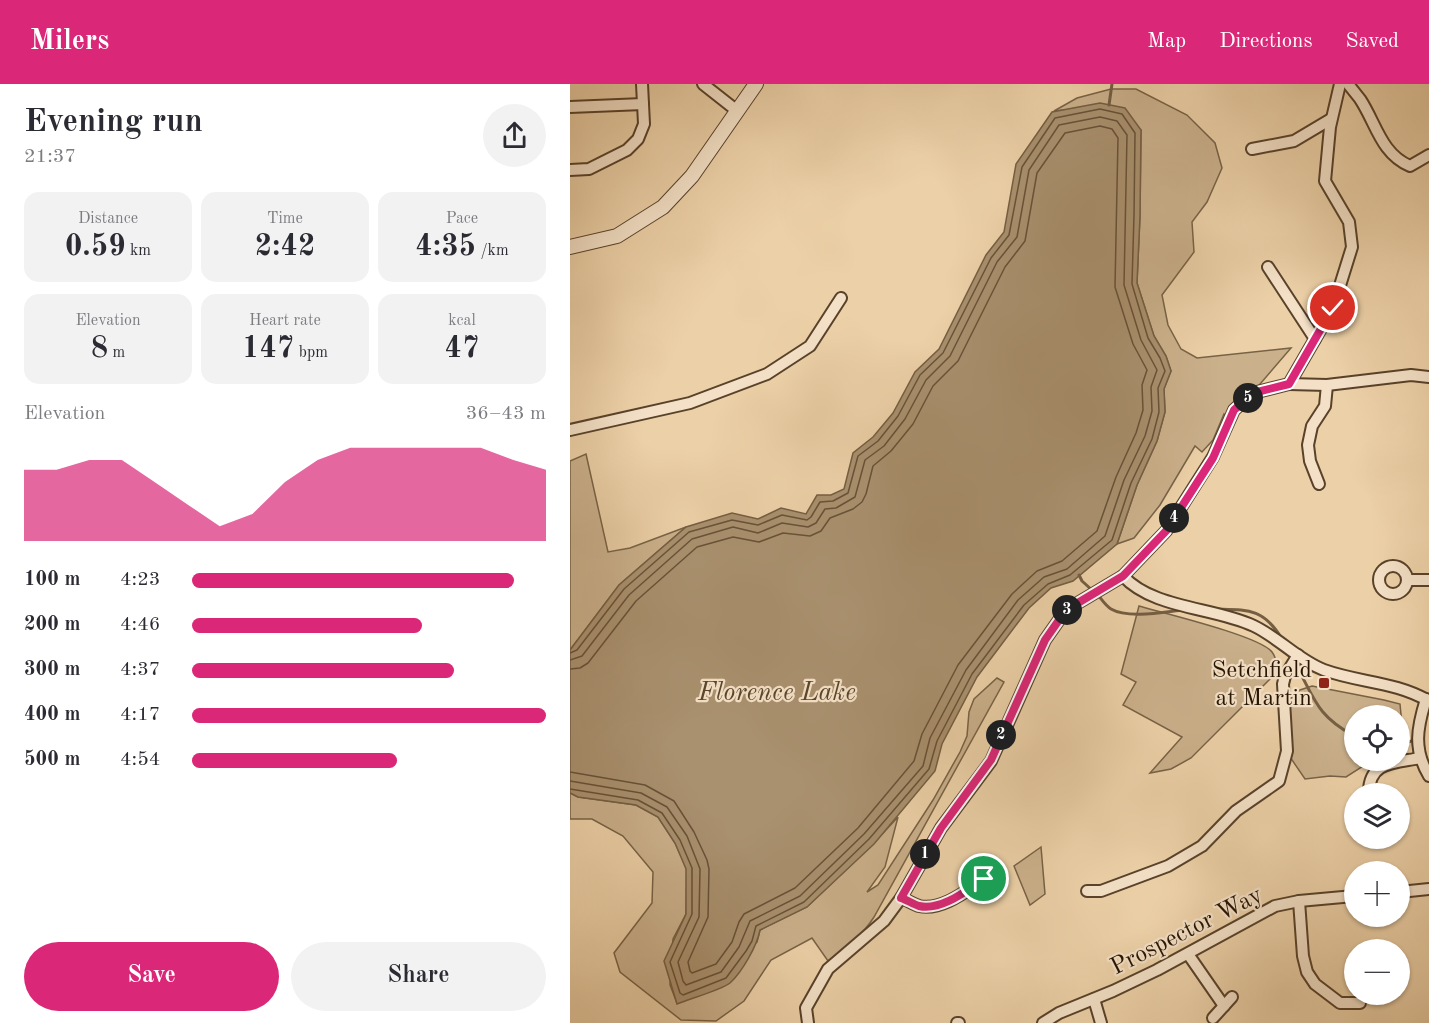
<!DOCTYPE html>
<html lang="en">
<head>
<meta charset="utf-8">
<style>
  body { margin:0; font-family:"Old Standard TT",serif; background:#f2f2f3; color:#2b2b33; height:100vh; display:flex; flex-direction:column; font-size:22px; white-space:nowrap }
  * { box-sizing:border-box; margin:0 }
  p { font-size:20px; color:#7c7c81 }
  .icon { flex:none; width:33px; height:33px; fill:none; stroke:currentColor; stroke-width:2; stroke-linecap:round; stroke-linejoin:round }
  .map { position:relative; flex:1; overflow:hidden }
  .drawer { display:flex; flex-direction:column; background:#fff; width:570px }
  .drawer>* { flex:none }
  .tools { position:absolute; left:774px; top:621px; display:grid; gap:12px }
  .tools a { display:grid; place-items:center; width:66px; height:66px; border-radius:50%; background:#fff; box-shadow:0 2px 4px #0004; font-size:30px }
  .pin { position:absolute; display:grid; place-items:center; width:51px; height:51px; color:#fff; margin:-26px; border:3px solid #fff; border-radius:50%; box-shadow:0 2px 6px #0007 }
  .km { position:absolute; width:30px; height:30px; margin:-15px; border-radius:50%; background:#222; color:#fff; font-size:16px; line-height:30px; text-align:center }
  .round { display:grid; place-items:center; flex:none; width:63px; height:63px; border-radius:32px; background:#f2f2f3 }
  .head { display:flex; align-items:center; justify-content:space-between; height:102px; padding:0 24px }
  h1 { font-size:33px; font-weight:700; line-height:45px }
  .figures { display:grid; grid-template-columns:repeat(3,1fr); gap:9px; height:102px; padding:6px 24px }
  .figures div { display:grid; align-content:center; border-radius:15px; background:#f2f2f3; text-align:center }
  .figures b { font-size:30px; font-weight:700 }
  .figures small { font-size:16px; font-weight:400 }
  .figures p { font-size:16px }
  .chart { height:168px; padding:12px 24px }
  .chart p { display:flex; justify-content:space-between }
  .chart svg { width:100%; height:108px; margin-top:6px; fill:#db2777; opacity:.7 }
  .action { display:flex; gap:12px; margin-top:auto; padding:12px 24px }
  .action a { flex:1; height:69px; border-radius:36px; background:#db2777; color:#fff; font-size:24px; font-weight:700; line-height:69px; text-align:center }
  .action a+a { background:#f2f2f3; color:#2b2b33 }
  ul { padding:0 24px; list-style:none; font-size:20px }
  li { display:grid; grid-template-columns:96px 72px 1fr; align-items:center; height:45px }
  li i { height:15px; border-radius:8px; background:#db2777 }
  header { display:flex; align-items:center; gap:36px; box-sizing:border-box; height:84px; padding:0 30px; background:#db2777; color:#fff }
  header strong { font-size:28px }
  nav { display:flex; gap:33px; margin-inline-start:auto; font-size:21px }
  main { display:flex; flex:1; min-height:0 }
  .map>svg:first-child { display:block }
  .green { fill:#cab08b; stroke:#786246; stroke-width:1.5 }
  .water { fill:#a9906e; stroke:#755e42; stroke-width:1.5 }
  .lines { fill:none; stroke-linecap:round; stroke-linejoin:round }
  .shore { stroke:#685237; stroke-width:1.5 }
  .stream { stroke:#755e42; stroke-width:3 }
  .minor-casing { stroke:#58422a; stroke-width:14 }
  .tertiary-casing { stroke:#58422a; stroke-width:16 }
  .minor { stroke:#f3e0c6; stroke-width:10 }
  .tertiary { stroke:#f3e0c6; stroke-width:14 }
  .route-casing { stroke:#fff; stroke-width:12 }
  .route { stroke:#db2777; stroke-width:8 }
  .poi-dot { fill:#8f2418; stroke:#f3e0c6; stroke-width:2 }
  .labels { text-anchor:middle; stroke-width:4.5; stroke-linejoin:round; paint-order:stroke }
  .poi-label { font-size:24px; fill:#261300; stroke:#f3e0c6; text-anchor:end }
  .street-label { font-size:24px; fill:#261300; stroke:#f3e0c6 }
  .water-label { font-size:26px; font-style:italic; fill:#5a452c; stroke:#f3e0c6 }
</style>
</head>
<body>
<header>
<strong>Milers</strong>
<nav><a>Map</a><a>Directions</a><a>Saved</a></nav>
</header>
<main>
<section class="drawer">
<div class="head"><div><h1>Evening run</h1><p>21:37</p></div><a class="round"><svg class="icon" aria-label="share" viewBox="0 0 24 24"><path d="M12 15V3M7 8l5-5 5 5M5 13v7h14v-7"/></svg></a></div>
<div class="figures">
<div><p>Distance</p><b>0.59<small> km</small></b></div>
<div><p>Time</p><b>2:42</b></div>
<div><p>Pace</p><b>4:35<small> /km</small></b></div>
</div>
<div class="figures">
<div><p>Elevation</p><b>8<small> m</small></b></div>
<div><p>Heart rate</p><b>147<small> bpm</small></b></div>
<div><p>kcal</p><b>47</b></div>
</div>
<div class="chart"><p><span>Elevation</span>36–43 m</p>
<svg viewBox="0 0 160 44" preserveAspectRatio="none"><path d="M0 44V15L10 15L20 11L30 11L40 20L50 29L60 38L70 33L80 20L90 11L100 6L110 6L120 6L130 6L140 6L150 11L160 15V44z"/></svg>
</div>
<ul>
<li><b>100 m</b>4:23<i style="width:91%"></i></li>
<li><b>200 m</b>4:46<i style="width:65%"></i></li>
<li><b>300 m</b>4:37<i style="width:74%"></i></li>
<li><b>400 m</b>4:17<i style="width:100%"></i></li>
<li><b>500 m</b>4:54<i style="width:58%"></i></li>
</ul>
<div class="action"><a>Save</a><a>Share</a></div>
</section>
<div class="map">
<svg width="859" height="939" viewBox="0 0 859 939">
  <rect width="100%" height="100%" fill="#ecd0a7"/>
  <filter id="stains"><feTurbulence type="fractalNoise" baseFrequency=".00333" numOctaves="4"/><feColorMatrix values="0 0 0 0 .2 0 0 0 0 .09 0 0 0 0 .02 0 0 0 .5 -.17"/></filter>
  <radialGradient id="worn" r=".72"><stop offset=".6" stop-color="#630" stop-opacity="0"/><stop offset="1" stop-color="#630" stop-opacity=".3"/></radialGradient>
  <g class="green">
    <polygon points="541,5 566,5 617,31 645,59 652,84 637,118 622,138 624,168 592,211 598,241 611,265 627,274 721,264 660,335 654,330 643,356 632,368 625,362 590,421 564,454 547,460 567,401 587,357 595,328 594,305 601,287 596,272 584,252 567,199 570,132 571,46 506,25 484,27 507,14"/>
    <polygon points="16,370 38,468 60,464 116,443 49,501 0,566 0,377"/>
    <path d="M569,522C593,529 690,552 702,568C708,576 707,586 701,594L621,674L601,685L580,689L612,653L553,621L566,598L551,590Z"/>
    <path d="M427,594L434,598L304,833C292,852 276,864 258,877L242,854L201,876L174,917L146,937L111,936L50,888L44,869L82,819L83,788L53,752L22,735H0V709L8,713L66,721L88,733L105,759L117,785L116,830L103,855L100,901L107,919L187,858L190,846L237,823L303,760L328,733L315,783L297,808L308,801L363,716L390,668L397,652L399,628L404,615Z"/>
    <polygon points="742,602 814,616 830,620 834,662 830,664 830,632 784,632 784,676 801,677 776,693 760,692 735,695 720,673 719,616 730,606"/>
    <polygon points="471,763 475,810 460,821 444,782"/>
  </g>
  <path class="water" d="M530,19L555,24L571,46L570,132L567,199L584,252L596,272L601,287L594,305L595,328L587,357L567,401L547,460L503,497L481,504L459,524L407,593L372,660L365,687L304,760L237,823L190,846C187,862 172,888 160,899C151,906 119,915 107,920L94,877L116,830V785L105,759L88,733L66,721L8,713L0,709V566L49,501L116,443L162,429L188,435L211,424L236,430L247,411H261L274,405L283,369L303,353L323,329L345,288L369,265L416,171L434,148L446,80L482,28Z"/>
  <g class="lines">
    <g class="shore">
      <polyline points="0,569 7,566 54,505 119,448 162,436 188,441 212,431 237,436 241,433 250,418 263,417 278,409 288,372 308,357 328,332 350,291 373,269 421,174 439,151 452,83 485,34 530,25 552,30 565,49 564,131 562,200 578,254 590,274 595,287 588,304 589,328 582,355 561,399 542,456 500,491 478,500 454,521 402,590 367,657 359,685 299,755 234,818 186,842 182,857 176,867 156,894 113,911 110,909 100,878 122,830 122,784 110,756 92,729 68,716 0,705"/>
      <polyline points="0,576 12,572 59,511 122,455 163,443 188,449 212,439 238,443 246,439 255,425 266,424 285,413 295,376 314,362 335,335 356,296 380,272 427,178 447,153 459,86 489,41 530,33 547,37 557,51 554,201 571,256 587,286 581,303 582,327 575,352 554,396 535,452 497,485 474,493 448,516 396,586 360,654 353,682 294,750 230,812 180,837 169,863 151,888 116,901 113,897 108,878 129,833 130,785 117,752 97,723 71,709 0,697"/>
      <polyline points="0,585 10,584 18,579 66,517 127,463 163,453 189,458 213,449 240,452 251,447 260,434 283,425 292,418 296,410 303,382 321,367 343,340 363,302 388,277 435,183 455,157 467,89 495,49 530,42 542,45 548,54 545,203 563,260 577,286 572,301 573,326 566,349 546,393 527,447 492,477 467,487 442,510 388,581 352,650 344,677 288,744 225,804 174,830 169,838 162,858 146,880 122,889 120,887 118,878 138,833 139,785 137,776 124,748 104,717 75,701 0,688"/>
    </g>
    <g class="stream">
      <polyline points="539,21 542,0"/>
      <polyline points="509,491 512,497 523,507"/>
      <path d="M528,511C532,516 536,522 541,525C558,535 594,528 613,526"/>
      <path d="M644,525C676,526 693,523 712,555"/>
      <path d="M725,579C745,615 746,631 784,652"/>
      <polyline points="830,660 846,656"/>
    </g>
    <g class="minor-casing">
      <g id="minor">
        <polyline points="133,0 166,26"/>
        <path d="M778,0C782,5 786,10 790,15C806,39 811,70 840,82L859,71"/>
        <polyline points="0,23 73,20"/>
        <polyline points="682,65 724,57 761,35"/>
        <polyline points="0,86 19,85 57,66 68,55 74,40 72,0"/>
        <polyline points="698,183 745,255"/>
        <polyline points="719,300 757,301 841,291 859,293"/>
        <polyline points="0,346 120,319 197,290 240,262 271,214"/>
        <polyline points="749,400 740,377 738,361 742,342 755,322 757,301"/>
        <circle cx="823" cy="496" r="14"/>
        <path d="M553,492C583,525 644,523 684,542C709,554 728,576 754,586C790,599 824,597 859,617"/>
        <polyline points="838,496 859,496"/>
        <path d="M856,615C847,644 843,665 859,692"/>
        <path d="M799,710C798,677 825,679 850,674"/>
        <polyline points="517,807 531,807 598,782 632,762 666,727 709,697 717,667 713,600 715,592 728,571"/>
        <polyline points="830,808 859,805"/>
        <path d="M331,814C337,816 343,820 349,822C372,827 396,807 414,795"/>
        <polyline points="729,817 733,872 737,888 745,900 770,919 790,919"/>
        <polyline points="618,870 654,922"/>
        <polyline points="524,915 531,939"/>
        <polyline points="643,934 662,913"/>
        <polyline points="238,939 236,924 258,885 314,837 331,814 371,744 421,677 475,556 496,526 553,492 596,447 643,373 664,326 683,309 719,300 763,224 782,163 779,138 755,97 760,43 770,0"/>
        <polyline points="387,939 389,939"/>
        <polyline points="473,939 489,929 543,907 587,886 705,822 729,817 784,812"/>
      </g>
    </g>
    <g class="tertiary-casing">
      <polyline id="tertiary" points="0,163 47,152 93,123 122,92 186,0"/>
    </g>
    <use href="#minor" class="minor"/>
    <use href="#tertiary" class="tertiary"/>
  </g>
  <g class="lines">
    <g class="route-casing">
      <path id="route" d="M414,795C396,807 371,827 349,822C343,820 337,816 331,814L371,744L421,676L475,556L496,526L553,492L596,447L643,374L664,326L683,309L719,300L763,224"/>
    </g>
    <use href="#route" class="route"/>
  </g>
  <rect class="poi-dot" x="748" y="593" width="12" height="12" rx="3"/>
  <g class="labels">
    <g class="poi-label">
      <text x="742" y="593">Setchfield<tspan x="742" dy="28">at Martin</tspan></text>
    </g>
    <g class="street-label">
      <text transform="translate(616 846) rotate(-27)" y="8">Prospector Way</text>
    </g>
    <g class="water-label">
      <text x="207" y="616">Florence Lake</text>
    </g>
  </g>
  <rect width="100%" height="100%" filter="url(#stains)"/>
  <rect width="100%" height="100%" fill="url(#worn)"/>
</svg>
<div class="tools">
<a><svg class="icon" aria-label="locate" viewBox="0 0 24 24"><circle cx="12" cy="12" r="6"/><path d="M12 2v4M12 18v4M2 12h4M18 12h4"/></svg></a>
<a><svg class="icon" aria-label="layers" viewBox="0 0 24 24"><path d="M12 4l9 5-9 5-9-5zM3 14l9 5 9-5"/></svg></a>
<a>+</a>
<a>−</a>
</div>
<div class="pin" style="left:414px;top:795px;background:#1e9e55"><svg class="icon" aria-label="arrive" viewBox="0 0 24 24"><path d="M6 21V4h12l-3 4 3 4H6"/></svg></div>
<div class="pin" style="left:763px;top:224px;background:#d93025"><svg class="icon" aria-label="check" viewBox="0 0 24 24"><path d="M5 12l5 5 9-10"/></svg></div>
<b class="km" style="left:355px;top:770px">1</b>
<b class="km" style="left:431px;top:651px">2</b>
<b class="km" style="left:497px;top:526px">3</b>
<b class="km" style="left:604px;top:434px">4</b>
<b class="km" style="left:678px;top:314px">5</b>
</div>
</main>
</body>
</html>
